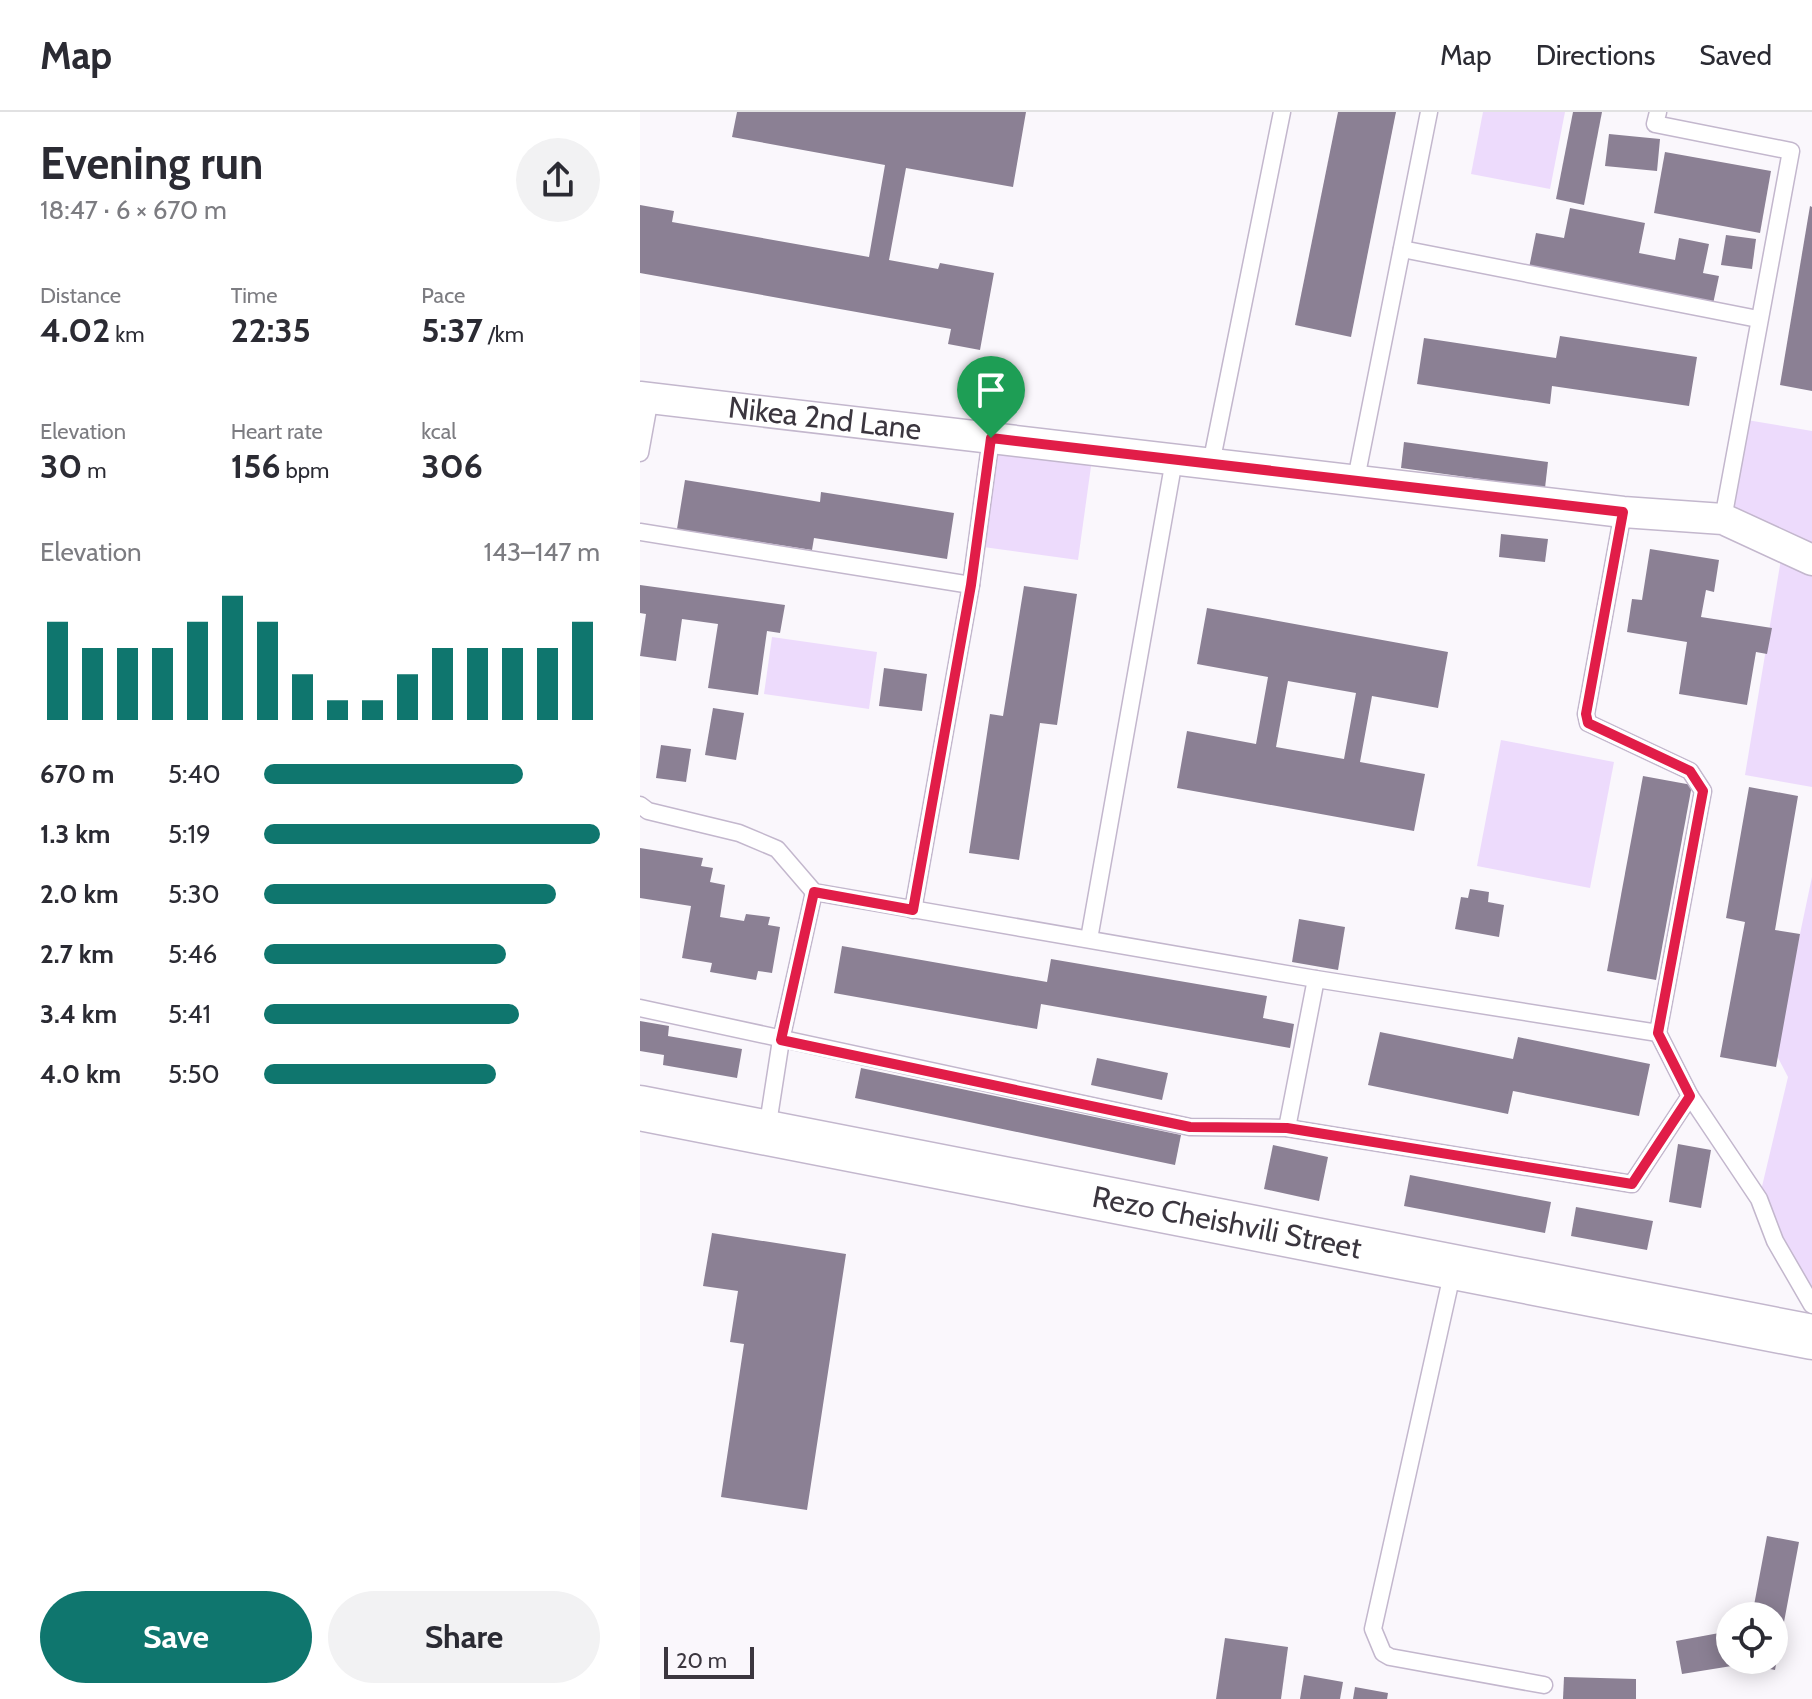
<!DOCTYPE html>
<html lang="en">
<head>
<meta charset="utf-8">
<style>
  body { margin:0; font-family:Cabin,sans-serif; background:#f2f2f3; color:#2b2b33; height:100vh; display:flex; flex-direction:column; font-size:30px; white-space:nowrap }
  * { box-sizing:border-box; margin:0 }
  p { font-size:26px; color:#7c7c81 }
  .icon { flex:none; width:44px; height:44px; fill:none; stroke:currentColor; stroke-width:2; stroke-linecap:round; stroke-linejoin:round }
  .map { position:relative; flex:1; overflow:hidden }
  .sheet { display:flex; flex-direction:column; background:#fff; width:640px }
  .sheet>* { flex:none }
  .buttons { position:absolute; left:1076px; top:1490px; display:grid; gap:16px }
  .buttons a { display:grid; place-items:center; width:72px; height:72px; border-radius:50%; background:#fff; box-shadow:0 4px 20px #0003; font-size:40px }
  .scale { position:absolute; left:24px; bottom:20px; width:90px; box-sizing:border-box; padding-left:8px; border:4px solid #3b363f; border-top:0; font-size:22px; line-height:28px; white-space:nowrap; color:#3b363f; -webkit-text-stroke:6px #faf7fc; paint-order:stroke }
  .pin { position:absolute; display:grid; place-items:center; width:68px; height:68px; color:#fff; margin:-82px -34px; border-radius:50% 50% 50% 0; rotate:-45deg; box-shadow:0 0 8px #0007 }
  .pin .icon { rotate:45deg }
  .round { display:grid; place-items:center; flex:none; width:84px; height:84px; border-radius:42px; background:#f2f2f3 }
  .headline { display:flex; align-items:center; justify-content:space-between; height:136px; padding:0 40px }
  h1 { font-size:44px; font-weight:700; line-height:60px }
  .stats { display:grid; grid-template-columns:repeat(3,1fr); gap:12px; height:136px; padding:8px 40px }
  .stats div { display:grid; align-content:center }
  .stats b { font-size:34px; font-weight:700 }
  .stats small { font-size:22px; font-weight:400 }
  .stats p { font-size:22px }
  .chart { height:224px; padding:16px 40px }
  .chart p { display:flex; justify-content:space-between }
  .chart svg { width:100%; height:144px; margin-top:8px; stroke:#0f766e; stroke-width:6 }
  .cta { display:flex; gap:16px; margin-top:auto; padding:16px 40px }
  .cta a { flex:1; height:92px; border-radius:48px; background:#0f766e; color:#fff; font-size:32px; font-weight:700; line-height:92px; text-align:center }
  .cta a+a { background:#f2f2f3; color:#2b2b33 }
  ul { padding:0 40px; list-style:none; font-size:26px }
  li { display:grid; grid-template-columns:128px 96px 1fr; align-items:center; height:60px }
  li i { height:20px; border-radius:10px; background:#0f766e }
  header { display:flex; align-items:center; gap:48px; box-sizing:border-box; height:112px; padding:0 40px; background:#fff; border-bottom:2px solid #e1e1e2 }
  header strong { font-size:38px }
  nav { display:flex; gap:44px; margin-inline-start:auto; font-size:28px }
  main { display:flex; flex:1; min-height:0 }
  .map>svg:first-child { display:block }
  .green { fill:#eddbfc }
  .building { fill:#8b8094; fill-rule:evenodd }
  .lines { fill:none; stroke-linecap:round; stroke-linejoin:round }
  .service-casing { stroke:#c3b7cd; stroke-width:19 }
  .minor-casing { stroke:#c3b7cd; stroke-width:33 }
  .secondary-casing { stroke:#c3b7cd; stroke-width:47 }
  .service { stroke:#fff; stroke-width:16 }
  .minor { stroke:#fff; stroke-width:30 }
  .secondary { stroke:#fff; stroke-width:44 }
  .route-casing { stroke:#fff; stroke-width:16 }
  .route { stroke:#e11d48; stroke-width:10 }
  .labels { text-anchor:middle; stroke-width:6; stroke-linejoin:round; paint-order:stroke }
  .street-label { font-size:30px; fill:#3b363f; stroke:#faf7fc }
</style>
</head>
<body>
<header>
<strong>Map</strong>
<nav><a>Map</a><a>Directions</a><a>Saved</a></nav>
</header>
<main>
<section class="sheet">
<div class="headline"><div><h1>Evening run</h1><p>18:47 · 6 × 670 m</p></div><a class="round"><svg class="icon" aria-label="share" viewBox="0 0 24 24"><path d="M12 15V3M7 8l5-5 5 5M5 13v7h14v-7"/></svg></a></div>
<div class="stats">
<div><p>Distance</p><b>4.02<small> km</small></b></div>
<div><p>Time</p><b>22:35</b></div>
<div><p>Pace</p><b>5:37<small> /km</small></b></div>
</div>
<div class="stats">
<div><p>Elevation</p><b>30<small> m</small></b></div>
<div><p>Heart rate</p><b>156<small> bpm</small></b></div>
<div><p>kcal</p><b>306</b></div>
</div>
<div class="chart"><p><span>Elevation</span>143–147 m</p>
<svg viewBox="0 0 160 44" preserveAspectRatio="none"><path d="M5 44V14M15 44V22M25 44V22M35 44V22M45 44V14M55 44V6M65 44V14M75 44V30M85 44V38M95 44V38M105 44V30M115 44V22M125 44V22M135 44V22M145 44V22M155 44V14"/></svg>
</div>
<ul>
<li><b>670 m</b>5:40<i style="width:77%"></i></li>
<li><b>1.3 km</b>5:19<i style="width:100%"></i></li>
<li><b>2.0 km</b>5:30<i style="width:87%"></i></li>
<li><b>2.7 km</b>5:46<i style="width:72%"></i></li>
<li><b>3.4 km</b>5:41<i style="width:76%"></i></li>
<li><b>4.0 km</b>5:50<i style="width:69%"></i></li>
</ul>
<div class="cta"><a>Save</a><a>Share</a></div>
</section>
<div class="map">
<svg width="1172" height="1587" viewBox="0 0 1172 1587">
  <rect width="100%" height="100%" fill="#faf7fc"/>
  <g class="green">
    <polygon points="843,0 925,0 910,77 831,62"/>
    <polygon points="1101,307 1172,319 1172,675 1105,663 1143,435 1083,407"/>
    <polygon points="351,326 453,340 438,448 336,434"/>
    <polygon points="132,525 237,540 229,597 124,582"/>
    <polygon points="861,628 974,650 950,776 837,754"/>
    <polygon points="1172,765 1172,1193 1119,1087 1148,965 1135,940"/>
  </g>
  <g class="building">
    <polygon points="97,0 386,0 373,75 266,56 249,148 298,157 300,151 354,161 340,238 308,232 311,217 0,161 0,93 34,99 32,110 229,145 245,53 92,25"/>
    <polygon points="698,0 756,0 711,225 655,213"/>
    <polygon points="933,0 962,0 944,93 916,87"/>
    <polygon points="969,22 1020,27 1017,59 965,54"/>
    <polygon points="1025,40 1131,59 1120,121 1014,101"/>
    <polygon points="1170,94 1172,95 1172,279 1140,273"/>
    <polygon points="930,96 1005,111 999,141 1035,148 1039,126 1069,132 1063,161 1079,164 1073,192 889,156 896,121 924,126"/>
    <polygon points="1086,123 1116,127 1112,157 1081,153"/>
    <polygon points="920,224 1057,245 1049,294 912,274 910,292 777,272 784,226 916,246"/>
    <polygon points="764,330 908,350 905,376 761,356"/>
    <polygon points="45,368 180,390 181,380 314,401 307,447 174,426 172,438 37,417"/>
    <polygon points="861,422 908,427 905,450 859,445"/>
    <polygon points="1010,437 1079,448 1074,480 1066,478 1061,505 1132,516 1127,542 1116,540 1107,593 1039,582 1047,530 987,520 992,487 1002,488"/>
    <polygon points="0,473 145,493 140,521 127,519 118,583 68,576 78,512 42,507 36,549 0,544 6,502 0,501"/>
    <polygon points="384,474 437,482 417,613 400,611 379,748 329,741 350,602 363,604"/>
    <path d="M567,496L808,540L798,596L732,584L720,650L785,662L774,719L537,676L547,619L616,632L628,565L557,552ZM648,569L716,581L704,647L636,635Z"/>
    <polygon points="244,556 287,562 282,599 239,594"/>
    <polygon points="73,596 104,601 96,648 65,643"/>
    <polygon points="21,633 51,637 46,670 16,666"/>
    <polygon points="1003,664 1052,673 1016,868 967,859"/>
    <polygon points="1109,675 1158,684 1135,818 1160,822 1136,955 1080,945 1105,810 1086,806"/>
    <polygon points="0,736 63,746 61,754 73,756 70,770 85,773 80,805 104,809 106,802 130,805 128,813 140,815 132,861 118,859 116,868 70,860 72,851 42,846 51,794 0,786"/>
    <polygon points="830,777 849,780 848,790 864,793 859,825 815,817 821,785 828,786"/>
    <polygon points="659,807 705,815 698,858 652,850"/>
    <polygon points="202,834 407,870 411,847 627,884 623,906 654,912 650,936 401,892 397,917 194,881"/>
    <polygon points="0,909 29,914 28,924 102,937 97,966 23,953 24,943 0,939"/>
    <polygon points="740,920 873,947 878,925 1010,952 999,1004 873,979 868,1002 728,973"/>
    <polygon points="457,946 528,961 522,988 451,973"/>
    <polygon points="221,956 541,1023 535,1053 215,986"/>
    <polygon points="1038,1032 1071,1038 1061,1096 1029,1090"/>
    <polygon points="633,1033 688,1045 679,1089 624,1077"/>
    <polygon points="770,1063 911,1090 905,1121 764,1094"/>
    <polygon points="936,1095 1013,1109 1007,1138 931,1124"/>
    <polygon points="72,1121 206,1142 167,1398 81,1385 104,1232 90,1230 98,1179 63,1174"/>
    <polygon points="1127,1424 1159,1430 1135,1558 1104,1552 1042,1562 1036,1529 1090,1519 1090,1548 1134,1548 1134,1504 1112,1504"/>
    <polygon points="585,1526 648,1535 641,1587 576,1587"/>
    <polygon points="664,1563 703,1570 700,1587 660,1587"/>
    <polygon points="924,1565 996,1567 996,1587 923,1587"/>
    <polygon points="715,1575 748,1581 747,1587 713,1587"/>
  </g>
  <g class="lines">
    <g class="service-casing">
      <g id="service">
        <polyline points="1018,0 1015,12 1151,39 1083,407"/>
        <polyline points="762,137 1118,207"/>
        <polyline points="0,341 10,286"/>
        <polyline points="571,352 642,0"/>
        <polyline points="716,367 789,0"/>
        <polyline points="983,400 946,602 948,611 1050,659 1063,679 1018,921 1050,984 1119,1087 1135,1129 1172,1193"/>
        <polyline points="0,420 331,473"/>
        <polyline points="0,693 8,699 99,721 137,737 174,780 676,867 1018,921"/>
        <polyline points="273,798 331,473 351,326"/>
        <polyline points="449,827 534,348"/>
        <polyline points="0,896 550,1015 647,1016 992,1072 1050,984"/>
        <polyline points="647,1016 676,867"/>
        <polyline points="127,1018 141,928 174,780"/>
        <polyline points="813,1158 733,1517 743,1541 750,1545 904,1573"/>
      </g>
    </g>
    <g class="minor-casing">
      <g id="minor">
        <path id="s1" d="M0,285L983,400L1083,407L1172,448"/>
      </g>
    </g>
    <g class="secondary-casing">
      <g id="secondary">
        <path id="s2" d="M0,996L1172,1225"/>
      </g>
    </g>
    <use href="#service" class="service"/>
    <use href="#minor" class="minor"/>
    <use href="#secondary" class="secondary"/>
  </g>
  <g class="lines">
    <g class="route-casing">
      <polygon id="route" points="351,326 983,400 946,602 948,611 1050,659 1063,679 1018,921 1050,984 992,1072 647,1016 550,1015 141,928 174,780 273,798 331,473"/>
    </g>
    <use href="#route" class="route"/>
  </g>
  <g class="labels">
    <g class="street-label">
      <text dy="10" stroke="none"><textPath href="#s1" startOffset="186">Nikea 2nd Lane</textPath></text>
      <text dy="10" stroke="none"><textPath href="#s2" startOffset="598">Rezo Cheishvili Street</textPath></text>
    </g>
  </g>
</svg>
<div class="buttons">
<a><svg class="icon" aria-label="locate" viewBox="0 0 24 24"><circle cx="12" cy="12" r="6"/><path d="M12 2v4M12 18v4M2 12h4M18 12h4"/></svg></a>
</div>
<div class="scale">20 m</div>
<div class="pin" style="left:351px;top:326px;background:#1e9e55"><svg class="icon" aria-label="arrive" viewBox="0 0 24 24"><path d="M6 21V4h12l-3 4 3 4H6"/></svg></div>
</div>
</main>
</body>
</html>
